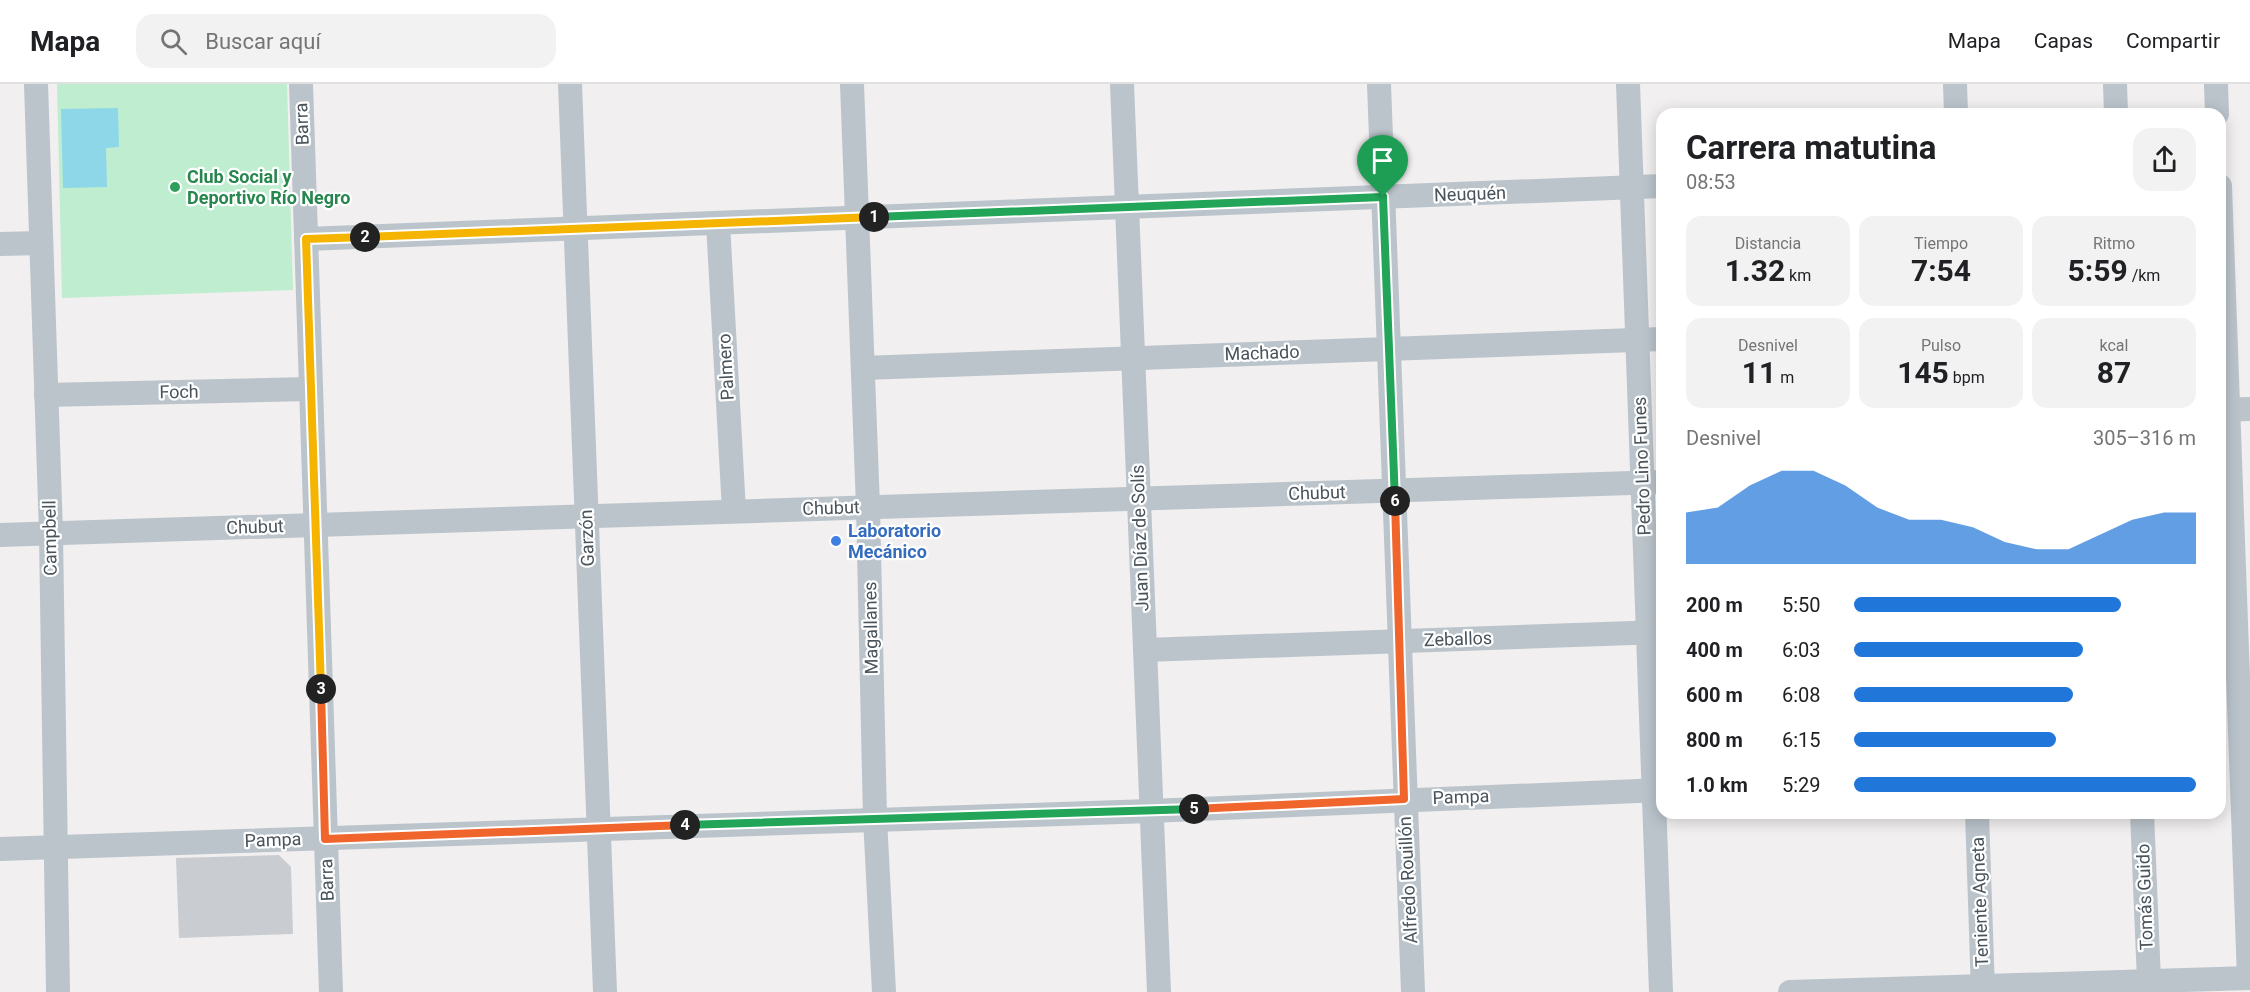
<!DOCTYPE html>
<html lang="es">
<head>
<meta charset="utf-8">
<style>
  body { margin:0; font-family:Roboto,sans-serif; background:#f2f2f2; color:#202124; height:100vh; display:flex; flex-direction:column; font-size:22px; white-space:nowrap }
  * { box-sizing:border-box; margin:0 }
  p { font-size:20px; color:#757577 }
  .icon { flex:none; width:33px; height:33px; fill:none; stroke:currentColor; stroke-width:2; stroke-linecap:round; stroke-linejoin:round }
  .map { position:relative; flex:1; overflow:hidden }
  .sheet { position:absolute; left:1656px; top:24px; width:570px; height:711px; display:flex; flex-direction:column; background:#fff; border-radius:18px; box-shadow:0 3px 15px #0003 }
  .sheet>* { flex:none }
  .pin { position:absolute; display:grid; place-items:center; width:51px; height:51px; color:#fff; margin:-62px -26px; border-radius:50% 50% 50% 0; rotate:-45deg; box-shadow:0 0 6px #0007 }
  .pin .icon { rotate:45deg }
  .km { position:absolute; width:30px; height:30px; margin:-15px; border-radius:50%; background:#222; color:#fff; font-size:16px; line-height:30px; text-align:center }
  .round { display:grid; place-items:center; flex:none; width:63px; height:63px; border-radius:18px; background:#f2f2f2 }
  .overview { display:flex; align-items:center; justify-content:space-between; height:102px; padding:0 30px }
  h1 { font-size:33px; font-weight:700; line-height:45px }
  .figures { display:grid; grid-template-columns:repeat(3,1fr); gap:9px; height:102px; padding:6px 30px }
  .figures div { display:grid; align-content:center; border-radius:15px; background:#f2f2f2; text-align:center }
  .figures b { font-size:30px; font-weight:700 }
  .figures small { font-size:16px; font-weight:400 }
  .figures p { font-size:16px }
  .chart { height:168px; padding:12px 30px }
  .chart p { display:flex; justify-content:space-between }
  .chart svg { width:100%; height:108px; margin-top:6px; fill:#2176d9; opacity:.7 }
  ul { padding:0 30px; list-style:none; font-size:20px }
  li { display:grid; grid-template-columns:96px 72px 1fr; align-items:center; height:45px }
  li i { height:15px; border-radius:8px; background:#2176d9 }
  header { display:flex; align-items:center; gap:36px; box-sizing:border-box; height:84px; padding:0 30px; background:#fff; border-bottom:2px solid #e0e0e0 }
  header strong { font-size:28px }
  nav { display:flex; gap:33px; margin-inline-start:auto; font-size:21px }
  .search { width:420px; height:54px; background:#f2f2f2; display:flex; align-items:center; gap:15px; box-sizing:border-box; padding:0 21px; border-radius:18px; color:#757577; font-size:22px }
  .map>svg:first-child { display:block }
  .green { fill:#bfedd0 }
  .water { fill:#8ed7e8 }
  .building { fill:#c9ccd1 }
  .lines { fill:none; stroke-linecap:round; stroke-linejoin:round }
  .minor { stroke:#bbc4cb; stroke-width:24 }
  .split-1-casing { stroke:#fff; stroke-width:12 }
  .split-2-casing { stroke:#fff; stroke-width:12 }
  .split-3-casing { stroke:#fff; stroke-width:12 }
  .split-4-casing { stroke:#fff; stroke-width:12 }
  .split-5-casing { stroke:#fff; stroke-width:12 }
  .split-6-casing { stroke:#fff; stroke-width:12 }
  .split-7-casing { stroke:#fff; stroke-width:12 }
  .split-1 { stroke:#22a559; stroke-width:8 }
  .split-2 { stroke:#f5b400; stroke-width:8 }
  .split-3 { stroke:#f5b400; stroke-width:8 }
  .split-4 { stroke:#f0652b; stroke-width:8 }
  .split-5 { stroke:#22a559; stroke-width:8 }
  .split-6 { stroke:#f0652b; stroke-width:8 }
  .split-7 { stroke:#22a559; stroke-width:8 }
  .leisure-dot { fill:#2e9e5b; stroke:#fff; stroke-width:2 }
  .shop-dot { fill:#3f7fe0; stroke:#fff; stroke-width:2 }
  .labels { text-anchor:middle; stroke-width:4.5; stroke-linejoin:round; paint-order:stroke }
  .street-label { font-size:18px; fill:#48535b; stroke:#fff }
  .leisure-label { font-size:18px; font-weight:bold; fill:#27864d; stroke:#fff; text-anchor:start }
  .shop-label { font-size:18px; font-weight:bold; fill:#366cbe; stroke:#fff; text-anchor:start }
</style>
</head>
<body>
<header>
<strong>Mapa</strong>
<div class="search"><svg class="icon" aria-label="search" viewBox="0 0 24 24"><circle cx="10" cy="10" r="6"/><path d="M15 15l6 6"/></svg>Buscar aquí</div>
<nav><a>Mapa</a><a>Capas</a><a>Compartir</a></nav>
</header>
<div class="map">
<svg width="2250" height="908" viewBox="0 0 2250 908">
  <rect width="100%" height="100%" fill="#f1efef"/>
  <polygon class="green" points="57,0 287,0 293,206 62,214"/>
  <polygon class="water" points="118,24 119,63 106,64 107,103 63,104 61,25"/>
  <polygon class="building" points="279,771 291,783 293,850 179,854 176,774"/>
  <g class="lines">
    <g class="minor">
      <polyline points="36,0 51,449 58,908"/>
      <polyline points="301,0 331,908"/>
      <polyline points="570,0 605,908"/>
      <polyline points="852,0 868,423 875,734 884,908"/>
      <polyline points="1122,0 1159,908"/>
      <polyline points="1379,0 1413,908"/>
      <polyline points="1628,0 1661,908"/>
      <polyline points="1955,0 1956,30"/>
      <polyline points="2115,0 2116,30"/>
      <polyline points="2216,0 2217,30"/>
      <polyline points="2220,102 2249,894"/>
      <polyline points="718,139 734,427"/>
      <polyline points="306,155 1662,102"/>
      <polyline points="0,160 41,159"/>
      <polyline points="863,284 1662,255"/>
      <polyline points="46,311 311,305"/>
      <polyline points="2220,326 2250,325"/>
      <polyline points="0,451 1662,398"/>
      <polyline points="1145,566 1662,548"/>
      <polyline points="1977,729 1983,908"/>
      <polyline points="2142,729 2149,897"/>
      <polyline points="0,765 1150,727 1662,706"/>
      <polyline points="1790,908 2250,894"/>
    </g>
  </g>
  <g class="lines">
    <g class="split-1-casing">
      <polyline id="split-1" points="874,133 1383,113"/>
    </g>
    <g class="split-2-casing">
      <polyline id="split-2" points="365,153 874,133"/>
    </g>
    <g class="split-3-casing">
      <polyline id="split-3" points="321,605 306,155 365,153"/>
    </g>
    <g class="split-4-casing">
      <polyline id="split-4" points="321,605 325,755 685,741"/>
    </g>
    <g class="split-5-casing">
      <polyline id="split-5" points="685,741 1194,725"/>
    </g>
    <g class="split-6-casing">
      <polyline id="split-6" points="1194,725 1404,715 1395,417"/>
    </g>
    <g class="split-7-casing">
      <polyline id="split-7" points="1383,113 1395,417"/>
    </g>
    <use href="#split-1" class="split-1"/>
    <use href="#split-2" class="split-2"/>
    <use href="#split-3" class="split-3"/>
    <use href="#split-4" class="split-4"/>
    <use href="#split-5" class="split-5"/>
    <use href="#split-6" class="split-6"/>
    <use href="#split-7" class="split-7"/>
  </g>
  <circle class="leisure-dot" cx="175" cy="103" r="6"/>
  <circle class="shop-dot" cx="836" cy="457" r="6"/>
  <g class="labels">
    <g class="street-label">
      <text transform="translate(302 40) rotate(-92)" y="6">Barra</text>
      <text transform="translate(1470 110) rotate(-2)" y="6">Neuquén</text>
      <text transform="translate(1262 269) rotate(-2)" y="6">Machado</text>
      <text transform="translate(726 283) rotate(-93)" y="6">Palmero</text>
      <text transform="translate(179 308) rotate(-1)" y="6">Foch</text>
      <text transform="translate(1642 382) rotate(-92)" y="6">Pedro Lino Funes</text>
      <text transform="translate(1317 409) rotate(-2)" y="6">Chubut</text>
      <text transform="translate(831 424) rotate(-2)" y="6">Chubut</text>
      <text transform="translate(255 443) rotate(-2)" y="6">Chubut</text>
      <text transform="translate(50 454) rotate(-91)" y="6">Campbell</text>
      <text transform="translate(587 454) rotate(-92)" y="6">Garzón</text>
      <text transform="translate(1140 454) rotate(-92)" y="6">Juan Díaz de Solís</text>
      <text transform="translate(871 544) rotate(-91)" y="6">Magallanes</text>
      <text transform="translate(1458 555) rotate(-2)" y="6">Zeballos</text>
      <text transform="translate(1461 713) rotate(-2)" y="6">Pampa</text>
      <text transform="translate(273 756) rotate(-2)" y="6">Pampa</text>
      <text transform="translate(327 796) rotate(-92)" y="6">Barra</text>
      <text transform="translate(1408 796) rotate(-93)" y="6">Alfredo Rouillón</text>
      <text transform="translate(2145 813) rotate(-92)" y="6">Tomás Guido</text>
      <text transform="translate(1980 818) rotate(-92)" y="6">Teniente Agneta</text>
    </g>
    <g class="leisure-label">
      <text x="187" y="99">Club Social y<tspan x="187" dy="21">Deportivo Río Negro</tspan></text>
    </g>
    <g class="shop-label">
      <text x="848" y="453">Laboratorio<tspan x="848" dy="21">Mecánico</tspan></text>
    </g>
  </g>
</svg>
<div class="pin" style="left:1383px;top:113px;background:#1e9e55"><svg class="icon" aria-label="arrive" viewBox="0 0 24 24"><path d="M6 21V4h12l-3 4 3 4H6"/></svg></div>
<b class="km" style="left:874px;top:133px">1</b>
<b class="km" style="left:365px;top:153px">2</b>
<b class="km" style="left:321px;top:605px">3</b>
<b class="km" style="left:685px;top:741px">4</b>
<b class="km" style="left:1194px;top:725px">5</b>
<b class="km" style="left:1395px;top:417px">6</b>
<section class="sheet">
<div class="overview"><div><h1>Carrera matutina</h1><p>08:53</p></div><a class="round"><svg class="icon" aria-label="share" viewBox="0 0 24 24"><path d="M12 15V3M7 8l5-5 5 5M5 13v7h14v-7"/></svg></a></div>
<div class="figures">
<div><p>Distancia</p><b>1.32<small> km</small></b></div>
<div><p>Tiempo</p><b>7:54</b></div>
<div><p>Ritmo</p><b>5:59<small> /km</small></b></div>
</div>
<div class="figures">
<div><p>Desnivel</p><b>11<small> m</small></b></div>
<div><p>Pulso</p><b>145<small> bpm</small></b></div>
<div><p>kcal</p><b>87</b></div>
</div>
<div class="chart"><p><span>Desnivel</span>305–316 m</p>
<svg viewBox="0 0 160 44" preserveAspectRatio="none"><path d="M0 44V23L10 21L20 12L30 6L40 6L50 12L60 21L70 26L80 26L90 29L100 35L110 38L120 38L130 32L140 26L150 23L160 23V44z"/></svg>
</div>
<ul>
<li><b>200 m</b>5:50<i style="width:78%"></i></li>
<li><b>400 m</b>6:03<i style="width:67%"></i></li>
<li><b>600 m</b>6:08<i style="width:64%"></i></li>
<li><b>800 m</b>6:15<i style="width:59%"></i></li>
<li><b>1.0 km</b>5:29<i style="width:100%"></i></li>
</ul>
</section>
</div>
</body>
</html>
